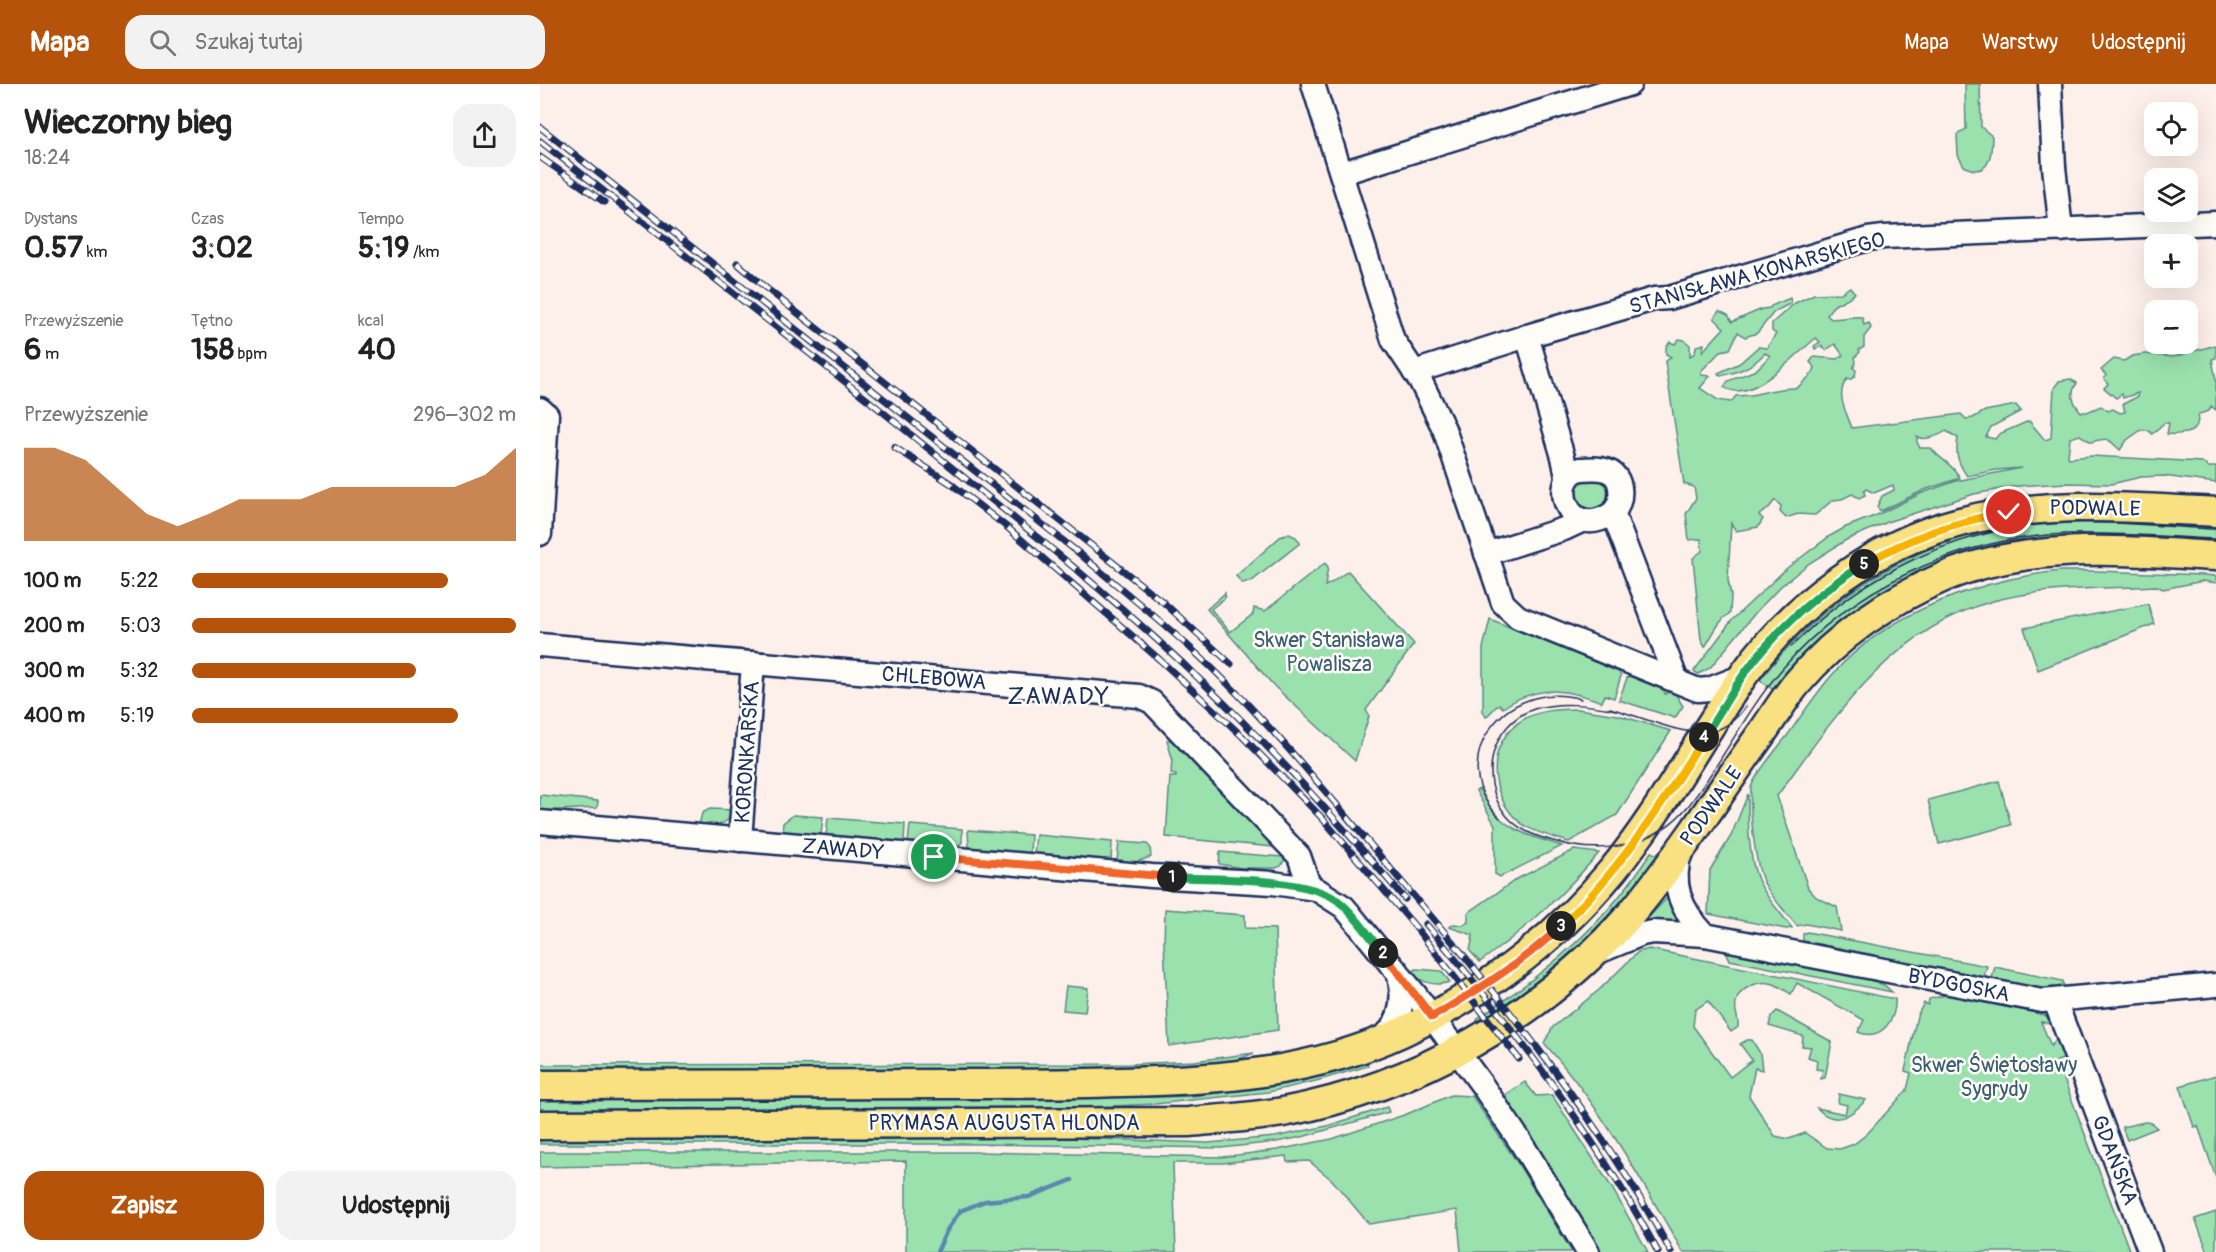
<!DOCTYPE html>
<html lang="pl">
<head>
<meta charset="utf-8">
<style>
  body { margin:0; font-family:Pangolin,sans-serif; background:#f2f2f2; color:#222; height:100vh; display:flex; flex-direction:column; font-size:22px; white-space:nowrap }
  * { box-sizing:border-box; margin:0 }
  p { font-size:20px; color:#767676 }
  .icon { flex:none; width:33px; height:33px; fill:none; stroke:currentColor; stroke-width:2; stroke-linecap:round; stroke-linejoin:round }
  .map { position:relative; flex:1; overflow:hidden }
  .sheet { display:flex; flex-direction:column; background:#fff; width:540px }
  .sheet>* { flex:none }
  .fabs { position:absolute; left:1604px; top:18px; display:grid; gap:12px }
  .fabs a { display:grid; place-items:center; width:54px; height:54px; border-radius:12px; background:#fff; box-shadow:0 6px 24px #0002; font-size:30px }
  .pin { position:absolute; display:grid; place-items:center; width:51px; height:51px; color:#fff; margin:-26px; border:3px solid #fff; border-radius:50%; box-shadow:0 2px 6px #0007 }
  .km { position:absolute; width:30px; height:30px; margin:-15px; border-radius:50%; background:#222; color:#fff; font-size:16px; line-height:30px; text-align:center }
  .round { display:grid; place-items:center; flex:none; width:63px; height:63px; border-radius:18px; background:#f2f2f2 }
  .summary { display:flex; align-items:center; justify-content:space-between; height:102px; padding:0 24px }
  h1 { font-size:33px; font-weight:800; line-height:45px }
  .stats { display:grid; grid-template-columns:repeat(3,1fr); gap:9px; height:102px; padding:6px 24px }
  .stats div { display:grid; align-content:center }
  .stats b { font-size:30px; font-weight:800 }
  .stats small { font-size:16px; font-weight:400 }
  .stats p { font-size:16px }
  .chart { height:168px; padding:12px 24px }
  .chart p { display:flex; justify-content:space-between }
  .chart svg { width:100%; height:108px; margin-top:6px; fill:#b45309; opacity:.7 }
  .button { display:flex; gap:12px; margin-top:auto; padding:12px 24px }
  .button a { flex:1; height:69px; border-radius:18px; background:#b45309; color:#fff; font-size:24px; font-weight:800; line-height:69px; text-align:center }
  .button a+a { background:#f2f2f2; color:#222 }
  ul { padding:0 24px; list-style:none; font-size:20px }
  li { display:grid; grid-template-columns:96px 72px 1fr; align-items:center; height:45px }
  li i { height:15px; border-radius:8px; background:#b45309 }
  header { display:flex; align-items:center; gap:36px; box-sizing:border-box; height:84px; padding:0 30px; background:#b45309; color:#fff }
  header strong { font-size:28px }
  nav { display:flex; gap:33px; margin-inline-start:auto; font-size:21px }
  .search { width:420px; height:54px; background:#f2f2f2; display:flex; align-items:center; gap:15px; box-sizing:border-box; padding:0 21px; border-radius:18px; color:#767676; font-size:22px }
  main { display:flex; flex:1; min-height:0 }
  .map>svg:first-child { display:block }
  .green { fill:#9be1ae; stroke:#5b8886; stroke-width:1.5 }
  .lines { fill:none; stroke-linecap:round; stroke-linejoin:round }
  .stream { stroke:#5a88af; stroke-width:4.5 }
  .minor-casing { stroke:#1b2f5e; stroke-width:27 }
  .major-casing { stroke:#1b2f5e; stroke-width:33 }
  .minor { stroke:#fdfcf7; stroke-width:22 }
  .major { stroke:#f9e181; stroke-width:28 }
  .tram { stroke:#1b2f5e; stroke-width:1.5 }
  .rail-casing { stroke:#1b2f5e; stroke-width:7 }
  .rail { stroke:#fdfcf7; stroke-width:4.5; stroke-dasharray:14; stroke-linecap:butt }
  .split-1-casing { stroke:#fff; stroke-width:12 }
  .split-2-casing { stroke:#fff; stroke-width:12 }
  .split-3-casing { stroke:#fff; stroke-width:12 }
  .split-4-casing { stroke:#fff; stroke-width:12 }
  .split-5-casing { stroke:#fff; stroke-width:12 }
  .split-6-casing { stroke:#fff; stroke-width:12 }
  .split-1 { stroke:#f0652b; stroke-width:8 }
  .split-2 { stroke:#22a559; stroke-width:8 }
  .split-3 { stroke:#f0652b; stroke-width:8 }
  .split-4 { stroke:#f5b400; stroke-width:8 }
  .split-5 { stroke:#22a559; stroke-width:8 }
  .split-6 { stroke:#f5b400; stroke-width:8 }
  .labels { text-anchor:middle; stroke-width:5; stroke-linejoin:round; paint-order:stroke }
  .street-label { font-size:21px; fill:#1b2f5e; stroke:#fdfcf7 }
  .park-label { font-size:21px; fill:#3b5c72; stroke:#fdfcf7 }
  .quarter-label { font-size:24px; letter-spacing:1.5px; fill:#1b2f5e; stroke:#fdfcf7 }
</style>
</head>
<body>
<header>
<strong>Mapa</strong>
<div class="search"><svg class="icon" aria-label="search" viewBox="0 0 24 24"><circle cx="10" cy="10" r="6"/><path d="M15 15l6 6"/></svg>Szukaj tutaj</div>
<nav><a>Mapa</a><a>Warstwy</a><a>Udostępnij</a></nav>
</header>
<main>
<section class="sheet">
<div class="summary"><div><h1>Wieczorny bieg</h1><p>18:24</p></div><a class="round"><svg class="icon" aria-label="share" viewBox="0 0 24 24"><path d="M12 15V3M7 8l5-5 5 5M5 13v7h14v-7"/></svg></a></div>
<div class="stats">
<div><p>Dystans</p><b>0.57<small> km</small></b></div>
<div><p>Czas</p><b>3:02</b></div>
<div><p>Tempo</p><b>5:19<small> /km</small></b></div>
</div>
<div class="stats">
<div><p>Przewyższenie</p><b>6<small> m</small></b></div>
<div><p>Tętno</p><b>158<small> bpm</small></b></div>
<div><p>kcal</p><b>40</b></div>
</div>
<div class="chart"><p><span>Przewyższenie</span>296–302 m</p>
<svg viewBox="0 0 160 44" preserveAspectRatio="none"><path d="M0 44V6L10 6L20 11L30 22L40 33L50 38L60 33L70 27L80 27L90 27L100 22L110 22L120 22L130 22L140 22L150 17L160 6V44z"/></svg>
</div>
<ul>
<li><b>100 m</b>5:22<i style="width:79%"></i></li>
<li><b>200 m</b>5:03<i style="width:100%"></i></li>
<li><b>300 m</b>5:32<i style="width:69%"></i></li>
<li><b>400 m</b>5:19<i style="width:82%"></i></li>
</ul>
<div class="button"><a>Zapisz</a><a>Udostępnij</a></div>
</section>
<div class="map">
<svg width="1676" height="1168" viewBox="0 0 1676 1168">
  <rect width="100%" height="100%" fill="#fdf0ea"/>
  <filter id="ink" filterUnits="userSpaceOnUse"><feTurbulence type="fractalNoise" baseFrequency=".0167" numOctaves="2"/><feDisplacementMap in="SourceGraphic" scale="12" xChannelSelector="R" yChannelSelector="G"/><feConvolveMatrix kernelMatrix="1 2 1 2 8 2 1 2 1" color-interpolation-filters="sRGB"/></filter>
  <g filter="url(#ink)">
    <g class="green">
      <path d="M1425,0H1440L1441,43L1452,52C1452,72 1449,95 1424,82L1418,71L1417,51L1426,45Z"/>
      <path d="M1310,203L1315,209C1306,218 1293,217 1287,231L1291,235C1302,235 1312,232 1322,233L1324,241L1329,239L1331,244L1324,253V263L1319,266L1320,268L1315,273L1316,279L1313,284L1316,286L1315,292L1310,296L1307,295C1295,311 1306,327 1312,344L1421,330L1426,335L1433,334L1445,327L1476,321L1481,327L1451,343L1446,353L1455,355L1459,350L1489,337L1505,356L1511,354L1514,304L1519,297L1530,295L1537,299C1529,311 1533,318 1541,328H1547L1561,322L1568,327L1573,325L1580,329L1585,328L1583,320L1597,313L1598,309L1583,314L1582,310L1576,314L1564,304L1568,300L1564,295L1566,291L1561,286L1574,275L1584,277L1592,272L1605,270L1633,273L1676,261V274L1672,275L1676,296V326L1671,322L1669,327L1659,330C1658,334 1658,341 1655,344C1651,350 1634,351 1627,350L1629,339H1624L1612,350L1608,346H1601L1587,356L1580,366C1567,354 1569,353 1551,358L1540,351L1530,354L1528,372L1529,374L1551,372L1662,378L1668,383H1676V399L1623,392L1601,393L1571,400L1526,399L1478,402L1434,410L1350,437L1306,456L1268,480L1240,503L1216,528L1170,584L1158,590L1154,587L1192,536L1247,484L1290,452L1306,443L1337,431L1382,409L1416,397L1481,384L1456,386L1427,392C1418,379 1415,370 1418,354L1406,347C1399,352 1386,357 1377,353V358L1380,364H1391C1401,377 1412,379 1420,394L1384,406L1341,427L1337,423L1342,412L1354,406L1353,401L1334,409L1326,405L1324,407L1325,411L1319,414L1312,410L1302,415L1293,416L1275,431L1258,430L1246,434L1240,428L1241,422L1235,416L1228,425L1219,431L1223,435L1218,443L1196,447L1191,439L1188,496L1191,512L1190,529C1178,537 1173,551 1165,563L1161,556L1153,474L1162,467L1161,455L1149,456L1146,430L1156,414L1154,403L1144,400L1125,278L1131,273L1126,270V263L1130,258L1135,260L1139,255L1144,256L1150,261V272L1155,269L1156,262L1164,260L1162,268L1184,244L1174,234L1179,227L1188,231L1192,238L1222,225L1230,224L1231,222L1250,214L1251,219L1234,228L1217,249L1205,253L1198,248L1190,265L1181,267L1161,287V291L1170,292L1160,304L1178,316L1191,318L1196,312C1202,311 1210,312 1216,310C1230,307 1243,303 1257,304L1272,290L1275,284L1270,278L1274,273L1297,275L1303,271L1295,260L1286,266L1282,262L1275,265L1274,262L1280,258L1276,254C1258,268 1210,322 1184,303L1188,297L1216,286L1230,272L1225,269C1212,283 1199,288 1180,292L1178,289L1200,279L1218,263L1227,264L1236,250L1232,247V239L1255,219L1274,210L1301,209Z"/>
      <polygon points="1064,392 1074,419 1042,432 1030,402 1033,398"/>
      <path d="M1550,436L1676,441V458C1617,456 1557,449 1498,455C1392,465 1299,524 1232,605L1220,596C1286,510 1378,455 1485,439C1506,436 1528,437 1550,436Z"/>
      <polygon points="749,450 756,453 760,459 712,497 702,499 696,492 740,453"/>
      <polygon points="785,479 788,483 785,502 791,499 808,487 874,560 826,626 829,632 815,677 734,602 667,525 685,509 685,514 671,525 690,548 713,530 714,524 725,527"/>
      <path d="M1521,487H1558L1662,491L1676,492V499L1663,497L1623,505L1617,502C1564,505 1506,503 1453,517C1352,545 1295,632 1237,712L1268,804L1276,813L1297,823L1301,847L1266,840L1257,842C1246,828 1232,814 1224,799C1215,781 1209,724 1211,704C1213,693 1239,662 1247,652C1262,631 1276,609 1293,590C1347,528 1441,495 1521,487Z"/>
      <polygon points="1608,520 1614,540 1498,586 1484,544"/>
      <path d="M950,535L1079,588L1081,592L1074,614L1065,611L1062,618C1025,605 997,600 963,624L959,620L946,633L943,627V564Z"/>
      <polygon points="1089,592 1124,606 1125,610 1130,608 1136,611 1143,622 1135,634 1079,616 1087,594"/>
      <path d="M1038,625L1078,631L1131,647L1077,731L1029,758C1014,753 995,749 982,740C948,714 944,658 984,635C1000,626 1020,625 1038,625Z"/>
      <polygon points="627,656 631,656 734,763 626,753 630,693 636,693 636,691 631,690 632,674"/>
      <polygon points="1459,697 1471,741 1399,760 1388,716"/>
      <path d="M939,705C958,744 983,750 1022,762L960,793L955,790V741L936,707Z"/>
      <path d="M1208,710C1208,737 1208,774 1219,798C1227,815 1241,829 1252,844L1246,845L1168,830L1170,786L1191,752Z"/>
      <polygon points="0,711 58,717 57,724 0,727"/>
      <path d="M170,725L195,726C186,743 176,742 159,741L162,729Z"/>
      <polygon points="253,731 283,733 281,751 242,748 243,739"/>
      <polygon points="288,734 365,740 364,759 286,752"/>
      <polygon points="370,741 422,745 422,758 418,763 368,759"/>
      <polygon points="428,746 491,751 490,770 429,764"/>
      <polygon points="496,751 572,758 571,777 494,770"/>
      <polygon points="579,758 607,760 610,763 611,773 595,778 577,777"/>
      <path d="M1034,766L1059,769C1024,810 985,846 940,878L930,867L933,851L909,843L914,840L923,841L928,838V829L977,795Z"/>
      <polygon points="680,768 743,773 745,775 741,782 736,784 702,784 679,780"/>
      <path d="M1111,768L1119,772C1065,841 1014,890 940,937H937L938,934C1006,889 1068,838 1111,768Z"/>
      <polygon points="1130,811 1147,842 1106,838 1106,836"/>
      <polygon points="625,825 705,831 705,844 735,845 738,946 629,962 624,859"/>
      <polygon points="1267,848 1447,882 1444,893 1263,857 1263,850"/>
      <path d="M1109,865L1355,915C1357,935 1341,958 1318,948L1324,936L1257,899L1251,910C1246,907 1240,903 1234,900C1220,895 1198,904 1196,919C1194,928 1199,934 1198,943L1191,948L1168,917L1155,926L1153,942L1190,993L1212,976L1200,960L1207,956H1212L1220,969L1222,986L1215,984L1209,1012L1235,1052L1249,1055L1265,1049L1287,1064L1300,1065L1314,1060L1327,1050L1367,1006L1371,989L1365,987L1377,932L1384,919L1388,921L1389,915L1406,911L1502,930L1510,934L1513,940L1501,938L1511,962L1519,951L1528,973L1517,977L1590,1168H1143C1101,1096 1060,1021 1004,959L1013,943L1059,906L1098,868Z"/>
      <polygon points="1186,867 1324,894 1344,901 1352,908 1190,876"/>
      <polygon points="1455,883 1523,897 1524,908 1509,907 1452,894"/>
      <path d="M876,885L901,887L910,898C895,903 883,899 871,889Z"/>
      <polygon points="526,902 548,904 545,928 523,926"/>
      <polygon points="1237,927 1292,958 1285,994 1281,995 1283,986 1276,985 1277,976 1268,973 1271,963 1262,962 1263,952 1229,942 1231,933"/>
      <polygon points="714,969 689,979 591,985 0,986 0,981 590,980 654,977"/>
      <polygon points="827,978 828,982 776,997 728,1008 615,1020 515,1025 0,1026 0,1015 613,1013 653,1012 727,1003 774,993"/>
      <polygon points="1676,991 1676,1094 1658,1042 1654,1043 1640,1002"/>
      <polygon points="985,998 996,1012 1012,1011 1072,1104 1108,1168 1058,1168 961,1014"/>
      <path d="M1299,1010L1326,1016C1312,1031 1295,1044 1277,1024L1305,1030L1307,1021L1298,1019Z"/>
      <polygon points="911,1011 932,1012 977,1078 1032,1168 921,1168 917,1126 829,1140 792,1096 769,1077 747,1078 746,1072 682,1079 633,1079 636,1168 366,1168 366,1077 0,1083 0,1068 437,1068 682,1073 737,1066 792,1055 867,1030"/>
      <polygon points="847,1023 849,1028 762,1053 736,1058 681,1064 437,1060 0,1060 0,1055 531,1054 668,1059 735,1053 787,1042"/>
      <polygon points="1605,1038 1611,1039 1617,1044 1587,1056 1582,1043"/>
      <polygon points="1676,1128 1676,1168 1668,1168 1655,1135"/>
    </g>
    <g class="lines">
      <polyline class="stream" points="397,1168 407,1146 420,1127 445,1117 489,1113 532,1096"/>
      <g class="minor-casing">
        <g id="minor">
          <polyline points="773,0 853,256 881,298 904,345 963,519 978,533 1158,606 1169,605 1203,592"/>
          <polyline points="1510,0 1514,83 1521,146"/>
          <polyline points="802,89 1090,0"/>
          <polyline points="987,252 1023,373 1027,393"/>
          <polyline points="874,288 987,252 1114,215 1129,214 1328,155 1344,153 1676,139"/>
          <polyline points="0,325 7,331 0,450"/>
          <path d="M1040,385C1049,385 1060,383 1068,387C1084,393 1084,421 1071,430C1028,458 1008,396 1040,385Z"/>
          <polyline points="1073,429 1137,597"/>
          <polyline points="946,470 1024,445 1041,437"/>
          <polyline points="0,561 599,612 612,618 759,772 770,804"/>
          <polyline points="0,738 612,792 733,799 776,805 804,823 875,910 942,1001 980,1057 1048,1168"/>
          <polyline points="200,756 213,579"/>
          <path d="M1141,766C1130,801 1140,825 1165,851"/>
          <polyline points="1058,868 1102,850 1113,848 1165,851 1502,917 1676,901"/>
          <polyline points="1515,917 1610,1168"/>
          <path d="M838,957C863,941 865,914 858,888"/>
        </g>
      </g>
      <g class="major-casing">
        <g id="major">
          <path d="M0,1001C137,1000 274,1000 410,1000C468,1000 525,1000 582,998C679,996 773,989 862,948C943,910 1015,856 1072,787C1123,725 1159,654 1205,589C1256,518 1335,460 1420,438C1504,416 1590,423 1676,428"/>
          <path d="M0,1041L649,1038C681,1035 712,1033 743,1028C877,1003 1000,933 1090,831C1113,804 1134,775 1154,747C1177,714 1199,681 1222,649C1234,632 1245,613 1258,598C1297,552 1349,516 1404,493C1491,457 1585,467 1676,472"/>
        </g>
      </g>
      <use href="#minor" class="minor"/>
      <use href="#major" class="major"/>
      <g class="tram">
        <path d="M1251,563C1321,491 1415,445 1516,439C1569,436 1623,443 1676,445"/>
        <path d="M1070,624C1086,629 1102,634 1119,640C1155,651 1181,657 1206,622"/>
        <path d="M1076,626C1049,621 1021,617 994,625C950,640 938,696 966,731C978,746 995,752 1013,757C1063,772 1115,763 1149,721C1183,677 1206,627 1242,585C1313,503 1417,454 1526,450C1575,448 1627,453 1676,455"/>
        <path d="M960,734C902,677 964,593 1041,615"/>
      </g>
      <g class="rail-casing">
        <g id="rail">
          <path d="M0,43L540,470C588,511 638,550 683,595C750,662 810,737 872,810C969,923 1059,1036 1131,1168"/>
          <path d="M0,57C132,161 264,264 395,370C483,441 573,513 655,591C730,662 798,737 865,815"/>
          <polyline points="0,73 64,118"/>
          <polyline points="197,179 226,204 623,518 691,580"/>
          <polyline points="354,363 410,399 468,444 620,576 702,652 782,734 873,840 979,975"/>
          <path d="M886,840C973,943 1054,1049 1118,1168"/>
        </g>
      </g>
      <use href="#rail" class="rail"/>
    </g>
  </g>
  <g class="lines" filter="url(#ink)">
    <g class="split-1-casing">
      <polyline id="split-1" points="394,773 632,793"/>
    </g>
    <g class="split-2-casing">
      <path id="split-2" d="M632,793C675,796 762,792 797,816C815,830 829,852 843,869"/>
    </g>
    <g class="split-3-casing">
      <path id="split-3" d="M843,869L892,933C938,906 982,879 1021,842"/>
    </g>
    <g class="split-4-casing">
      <path id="split-4" d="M1021,842C1079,788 1122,720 1164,653"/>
    </g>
    <g class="split-5-casing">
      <path id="split-5" d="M1164,653C1178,632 1190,610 1204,590C1236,546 1278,508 1324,480"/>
    </g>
    <g class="split-6-casing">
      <path id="split-6" d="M1324,480C1370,453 1416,437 1469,428"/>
    </g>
    <use href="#split-1" class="split-1"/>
    <use href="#split-2" class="split-2"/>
    <use href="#split-3" class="split-3"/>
    <use href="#split-4" class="split-4"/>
    <use href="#split-5" class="split-5"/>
    <use href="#split-6" class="split-6"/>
  </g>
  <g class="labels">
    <g class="street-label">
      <text transform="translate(1217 189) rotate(-15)" y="7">STANISŁAWA KONARSKIEGO</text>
      <text transform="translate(1555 424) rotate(1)" y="7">PODWALE</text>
      <text transform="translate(394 594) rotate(5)" y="7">CHLEBOWA</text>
      <text transform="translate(207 668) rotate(-86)" y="7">KORONKARSKA</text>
      <text transform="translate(1171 722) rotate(-55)" y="7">PODWALE</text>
      <text transform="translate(303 765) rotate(5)" y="7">ZAWADY</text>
      <text transform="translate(1419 901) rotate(11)" y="7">BYDGOSKA</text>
      <text x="464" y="1046">PRYMASA AUGUSTA HLONDA</text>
      <text transform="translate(1575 1076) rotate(69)" y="7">GDAŃSKA</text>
    </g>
    <g class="park-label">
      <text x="789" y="563">Skwer Stanisława<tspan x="789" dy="24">Powalisza</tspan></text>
      <text x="1454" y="988">Skwer Świętosławy<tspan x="1454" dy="24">Sygrydy</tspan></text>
    </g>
    <g class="quarter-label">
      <text x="519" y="620">ZAWADY</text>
    </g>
  </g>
</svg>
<div class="fabs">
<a><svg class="icon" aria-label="locate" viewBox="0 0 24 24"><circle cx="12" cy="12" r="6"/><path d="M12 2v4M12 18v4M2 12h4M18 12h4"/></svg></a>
<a><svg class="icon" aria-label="layers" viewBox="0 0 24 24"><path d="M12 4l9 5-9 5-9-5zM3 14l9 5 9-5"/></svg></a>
<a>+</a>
<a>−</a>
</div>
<div class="pin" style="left:394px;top:773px;background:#1e9e55"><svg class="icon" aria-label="arrive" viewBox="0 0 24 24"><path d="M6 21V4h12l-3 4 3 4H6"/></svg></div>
<div class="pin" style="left:1469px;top:428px;background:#d93025"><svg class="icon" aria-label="check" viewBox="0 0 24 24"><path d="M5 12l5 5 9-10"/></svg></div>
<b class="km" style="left:632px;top:793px">1</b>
<b class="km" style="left:843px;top:869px">2</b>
<b class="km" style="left:1021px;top:842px">3</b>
<b class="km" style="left:1164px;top:653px">4</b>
<b class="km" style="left:1324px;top:480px">5</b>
</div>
</main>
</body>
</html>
